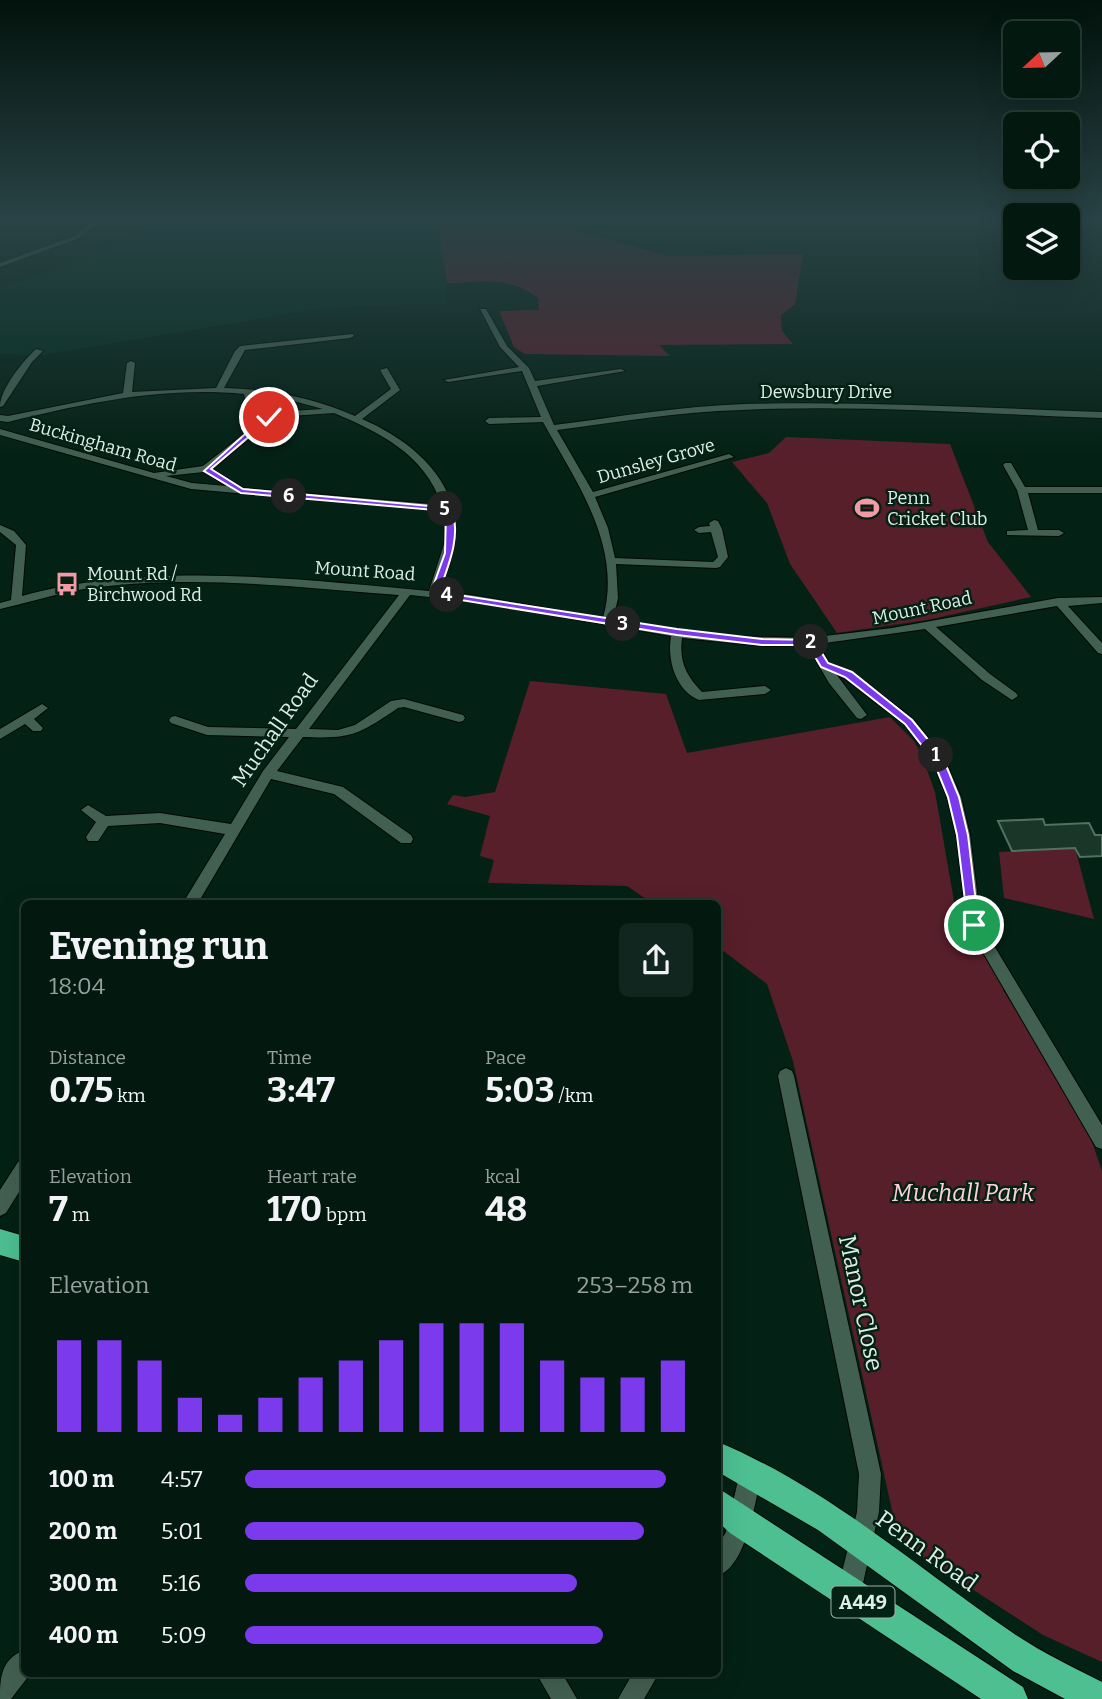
<!DOCTYPE html>
<html lang="en">
<head>
<meta charset="utf-8">
<style>
  body { margin:0; font-family:Bitter,serif; background:#11261e; color:#f1f3f6; height:100vh; display:flex; flex-direction:column; font-size:26px; white-space:nowrap }
  * { box-sizing:border-box; margin:0 }
  p { font-size:23px; color:#97a09f }
  .icon { flex:none; width:38px; height:38px; fill:none; stroke:currentColor; stroke-width:2; stroke-linecap:round; stroke-linejoin:round }
  .map { position:relative; flex:1; overflow:hidden }
  .details { position:absolute; left:21px; top:900px; width:700px; height:777px; display:flex; flex-direction:column; background:#031910; border-radius:10px; box-shadow:0 7px 28px #0002,0 0 0 2px #243830 }
  .details>* { flex:none }
  .needle { width:46px; rotate:248deg }
  .fabs { position:absolute; left:1003px; top:21px; display:grid; gap:14px }
  .fabs a { display:grid; place-items:center; width:77px; height:77px; border-radius:10px; background:#031910; box-shadow:0 7px 28px #0002,0 0 0 2px #243830; font-size:35px }
  .pin { position:absolute; display:grid; place-items:center; width:60px; height:60px; color:#fff; margin:-30px; border:4px solid #fff; border-radius:50%; box-shadow:0 2px 7px #0007 }
  .km { position:absolute; width:35px; height:35px; margin:-18px; border-radius:50%; background:#222; color:#fff; font-size:19px; line-height:35px; text-align:center }
  .round { display:grid; place-items:center; flex:none; width:74px; height:74px; border-radius:10px; background:#11261e }
  .summary { display:flex; align-items:center; justify-content:space-between; height:119px; padding:0 28px }
  h1 { font-size:38px; font-weight:700; line-height:52px }
  .stats { display:grid; grid-template-columns:repeat(3,1fr); gap:10px; height:119px; padding:7px 28px }
  .stats div { display:grid; align-content:center }
  .stats b { font-size:35px; font-weight:700 }
  .stats small { font-size:19px; font-weight:400 }
  .stats p { font-size:19px }
  .chart { height:196px; padding:14px 28px }
  .chart p { display:flex; justify-content:space-between }
  .chart svg { width:100%; height:126px; margin-top:7px; stroke:#7c3aed; stroke-width:6 }
  ul { padding:0 28px; list-style:none; font-size:23px }
  li { display:grid; grid-template-columns:112px 84px 1fr; align-items:center; height:52px }
  li i { height:18px; border-radius:9px; background:#7c3aed }
  .map>svg:first-child { display:block }
  .built { fill:#032c1d }
  .green { fill:#571f2a }
  .building { fill:#193629; stroke:#527162; stroke-width:2 }
  .lines { fill:none; stroke-linecap:round; stroke-linejoin:round }
  .minor-casing { stroke:#000903; stroke-width:2 }
  .trunk-casing { stroke:#000903; stroke-width:2 }
  .minor { fill:#426051; fill-rule:evenodd }
  .trunk { fill:#4dbf91; fill-rule:evenodd }
  .route { fill:#7c3aed; stroke:#fff; stroke-width:2 }
  .labels { text-anchor:middle; stroke-width:5; stroke-linejoin:round; paint-order:stroke }
  .far-street-label { font-size:18px; fill:#ddeee5; stroke:#042115 }
  .far-poi-label { font-size:18px; fill:#ddeee5; stroke:#042115; text-anchor:start }
  .shield { fill:#042115; stroke:#9cb0a7; stroke-width:2 }
  .shield-label { font-size:19px; font-weight:bold; fill:#ddeee5 }
  .street-label { font-size:21px; fill:#ddeee5; stroke:#042115 }
  .near-park-label { font-size:24px; font-style:italic; fill:#fdd2d6; stroke:#042115 }
  .near-street-label { font-size:24px; fill:#ddeee5; stroke:#042115 }
</style>
</head>
<body>
<div class="map">
<svg width="1102" height="1699" viewBox="0 0 1102 1699">
  <rect width="100%" height="100%" fill="#042115"/>
  <polygon class="built" points="154,219 437,219 443,245 447,304 323,308 43,355 0,354 0,288 89,260 89,254 125,242"/>
  <g class="green">
    <path d="M437,219H531L669,256L803,254L795,304L781,315L782,331L793,344L659,345L670,356L525,354L514,347L499,311L539,310L538,298C509,276 481,281 447,284Z"/>
    <polygon points="786,437 950,444 988,542 1031,597 927,620 837,633 790,564 767,503 732,462 769,453"/>
    <polygon points="530,681 666,694 687,753 890,717 914,741 922,756 935,792 954,901 1007,989 1003,990 1081,1110 1102,1171 1102,1662 1043,1635 899,1542 793,1061 767,984 718,947 718,903 652,903 627,886 488,883 494,860 480,856 490,816 447,804 453,795 465,797 495,792"/>
    <polygon points="1075,848 1094,919 1004,898 999,852"/>
  </g>
  <polygon class="building" points="1043,819 1045,825 1089,823 1095,835 1102,835 1102,856 1080,857 1075,848 1012,851 998,821"/>
  <g class="lines">
    <g class="minor-casing">
      <g id="minor">
        <polygon points="96,219 103,219 79,238 0,267 0,263 75,236"/>
        <path d="M480,309H486L507,346L529,368L535,381L621,369L625,371L537,386L554,425C617,417 681,406 745,404C864,401 983,408 1102,412V418C982,414 861,404 741,410C679,412 618,422 557,430L593,492L729,454L734,457L595,497L608,528L615,558L713,562L718,557L711,532L699,533L694,530L699,527L710,526L709,523L714,520L718,521L722,529L728,557L720,567L716,568L616,564L618,598L613,620L729,636L808,638L892,628L1058,598L1102,597V603L1068,606L1102,643V654L1098,653L1057,606L936,627L990,674L1016,693L1018,696L1012,700L982,680L925,629L818,644L829,663L852,672L913,719L944,758L961,797L970,835L981,924L1102,1125V1149L1096,1147L967,925L956,835L947,797L932,760L905,725L844,678L836,674L867,715L861,719L857,718L829,683L807,645L765,646L682,638C679,662 686,675 702,692L765,686L771,690L765,694L699,700C675,690 667,659 671,636L477,602L410,595L309,729L338,730L355,725L391,701L404,699L463,715L465,718L463,721L459,722L404,707L398,708C358,735 352,739 303,737L277,771L343,787L411,835L413,839L411,843H401L334,794L271,779L198,903H183L225,834L160,823L108,826L98,841H88L86,837L96,822L81,810L88,805L106,816L160,813L231,824L263,771L289,737L207,735L171,723L169,720L171,717L175,716L208,727L296,729L399,595C293,587 184,573 78,590C52,595 26,603 0,609V603L11,600L16,545L0,532V525L14,531L26,545L22,596C146,561 301,579 429,591L445,541L444,511L191,489L0,435V429L154,473L203,466L268,415L245,399L244,394C165,386 85,403 8,422L0,421V415L8,416L123,393L127,363L131,361L135,363L132,392L216,388L235,351L240,346L353,334L354,336L350,338L245,350L224,388C269,389 314,398 355,416L391,389L380,370L387,368L400,390L362,419C411,440 461,481 455,539C453,557 446,575 439,591L477,596L603,618C623,546 576,482 543,422L489,424L485,421L489,418L541,417L522,371L448,382L444,380L519,367L500,347ZM252,395L286,399L323,409L275,412ZM334,413C381,433 424,454 442,505L243,488L212,469L275,417ZM204,472L227,486L192,483L166,476Z"/>
        <path d="M36,349L43,351L32,362L3,406L0,407C0,389 23,361 36,349Z"/>
        <polygon points="1005,463 1011,463 1025,487 1102,487 1102,493 1028,493 1038,530 1059,530 1064,533 1059,536 1007,535 1007,531 1028,530 1017,490 1003,465"/>
        <polygon points="42,704 48,708 34,719 43,728 41,731 33,731 25,724 0,739 0,729"/>
        <polygon points="786,1068 792,1071 794,1076 881,1474 879,1512 861,1592 857,1600 849,1604 841,1600 837,1592 857,1512 859,1474 778,1076 780,1071"/>
        <polygon points="24,1159 24,1184 6,1213 0,1216 0,1190 18,1162"/>
        <path d="M751,1461L759,1464L762,1472C755,1500 748,1564 718,1576V1545L726,1532L740,1472L743,1464Z"/>
        <path d="M24,1650V1673H31L11,1699H0C0,1677 1,1660 24,1650Z"/>
        <polygon points="536,1673 562,1673 577,1699 551,1699"/>
        <polygon points="633,1673 659,1673 644,1699 618,1699"/>
      </g>
    </g>
    <g class="trunk-casing">
      <g id="trunk">
        <polygon points="0,1229 24,1236 24,1262 0,1255"/>
        <path d="M718,1442C828,1488 916,1567 1013,1633C1041,1652 1072,1667 1102,1682V1699H1065L1013,1671L818,1530L718,1472Z"/>
        <polygon points="718,1488 1023,1687 1028,1699 981,1699 730,1533 718,1522"/>
      </g>
    </g>
    <use href="#minor" class="minor"/>
    <use href="#trunk" class="trunk"/>
  </g>
  <linearGradient id="sky" x2="0" y2="1"><stop stop-color="#02120c"/><stop offset="0.48" stop-color="#294346"/><stop offset="1" stop-color="#294346" stop-opacity="0"/></linearGradient>
  <rect width="1102" height="457" fill="url(#sky)"/>
  <path class="route" d="M266,415L272,417L211,469L243,489L452,508C461,537 449,564 439,592L677,629L762,639L814,640L828,663L852,672L912,720L943,758L959,797L968,835L979,928H970L968,925L957,835L948,797L933,760L905,724L845,677L821,667L808,645H762L677,635L430,595L445,553L446,511L241,493L204,471Z"/>
  <defs>
    <g id="stadium-bare" transform="scale(1.89)"><path d="M0-5a6.5 5 0 1 0 0 10a6.5 5 0 1 0 0-10ZM-3.5-1.8h7v3.6h-7Z" fill="#f49aa6" stroke="#042115" stroke-width="2.5" paint-order="stroke"/></g>
    <g id="bus-bare" transform="scale(1.89)"><path d="M-5-6H5V4H4V6H2V4H-2V6H-4V4H-5ZM-3.5-4V0h7V-4ZM-3.5 1.2v1.5H-2V1.2ZM2 1.2v1.5H3.5V1.2Z" fill="#f49aa6" stroke="#042115" stroke-width="2.5" paint-order="stroke"/></g>
  </defs>
  <g fill-rule="evenodd">
    <use href="#stadium-bare" x="867" y="508"/>
    <use href="#bus-bare" x="67" y="584"/>
  </g>
  <g class="labels">
    <g class="far-street-label">
      <text x="826" y="398">Dewsbury Drive</text>
      <text transform="translate(103 445) rotate(16)" y="6">Buckingham Road</text>
      <text transform="translate(656 461) rotate(-16)" y="6">Dunsley Grove</text>
      <text transform="translate(365 571) rotate(4)" y="6">Mount Road</text>
      <text transform="translate(922 608) rotate(-12)" y="6">Mount Road</text>
    </g>
    <g class="far-poi-label">
      <text x="887" y="504">Penn<tspan x="887" dy="21">Cricket Club</tspan></text>
      <text x="87" y="580">Mount Rd /<tspan x="87" dy="21">Birchwood Rd</tspan></text>
    </g>
    <rect class="shield" x="831.5" y="1586.5" width="63" height="31" rx="5"/>
    <g class="shield-label">
      <text x="863" y="1609">A449</text>
    </g>
    <g class="street-label">
      <text transform="translate(275 730) rotate(-55)" y="7">Muchall Road</text>
    </g>
    <g class="near-park-label">
      <text x="963" y="1201">Muchall Park</text>
    </g>
    <g class="near-street-label">
      <text transform="translate(861 1303) rotate(78)" y="8">Manor Close</text>
      <text transform="translate(927 1551) rotate(36)" y="8">Penn Road</text>
    </g>
  </g>
</svg>
<div class="fabs">
<a><svg class="needle" viewBox="-14 -14 28 28"><path d="M0-13l5 13h-10z" fill="#e53935"/><path d="M0 13l5-13h-10z" fill="#97a09f"/></svg></a>
<a><svg class="icon" aria-label="locate" viewBox="0 0 24 24"><circle cx="12" cy="12" r="6"/><path d="M12 2v4M12 18v4M2 12h4M18 12h4"/></svg></a>
<a><svg class="icon" aria-label="layers" viewBox="0 0 24 24"><path d="M12 4l9 5-9 5-9-5zM3 14l9 5 9-5"/></svg></a>
</div>
<div class="pin" style="left:974px;top:925px;background:#1e9e55"><svg class="icon" aria-label="arrive" viewBox="0 0 24 24"><path d="M6 21V4h12l-3 4 3 4H6"/></svg></div>
<div class="pin" style="left:269px;top:417px;background:#d93025"><svg class="icon" aria-label="check" viewBox="0 0 24 24"><path d="M5 12l5 5 9-10"/></svg></div>
<b class="km" style="left:936px;top:755px">1</b>
<b class="km" style="left:811px;top:642px">2</b>
<b class="km" style="left:623px;top:624px">3</b>
<b class="km" style="left:447px;top:595px">4</b>
<b class="km" style="left:445px;top:509px">5</b>
<b class="km" style="left:289px;top:496px">6</b>
<section class="details">
<div class="summary"><div><h1>Evening run</h1><p>18:04</p></div><a class="round"><svg class="icon" aria-label="share" viewBox="0 0 24 24"><path d="M12 15V3M7 8l5-5 5 5M5 13v7h14v-7"/></svg></a></div>
<div class="stats">
<div><p>Distance</p><b>0.75<small> km</small></b></div>
<div><p>Time</p><b>3:47</b></div>
<div><p>Pace</p><b>5:03<small> /km</small></b></div>
</div>
<div class="stats">
<div><p>Elevation</p><b>7<small> m</small></b></div>
<div><p>Heart rate</p><b>170<small> bpm</small></b></div>
<div><p>kcal</p><b>48</b></div>
</div>
<div class="chart"><p><span>Elevation</span>253–258 m</p>
<svg viewBox="0 0 160 44" preserveAspectRatio="none"><path d="M5 44V12M15 44V12M25 44V19M35 44V32M45 44V38M55 44V32M65 44V25M75 44V19M85 44V12M95 44V6M105 44V6M115 44V6M125 44V19M135 44V25M145 44V25M155 44V19"/></svg>
</div>
<ul>
<li><b>100 m</b>4:57<i style="width:94%"></i></li>
<li><b>200 m</b>5:01<i style="width:89%"></i></li>
<li><b>300 m</b>5:16<i style="width:74%"></i></li>
<li><b>400 m</b>5:09<i style="width:80%"></i></li>
</ul>
</section>
</div>
</body>
</html>
